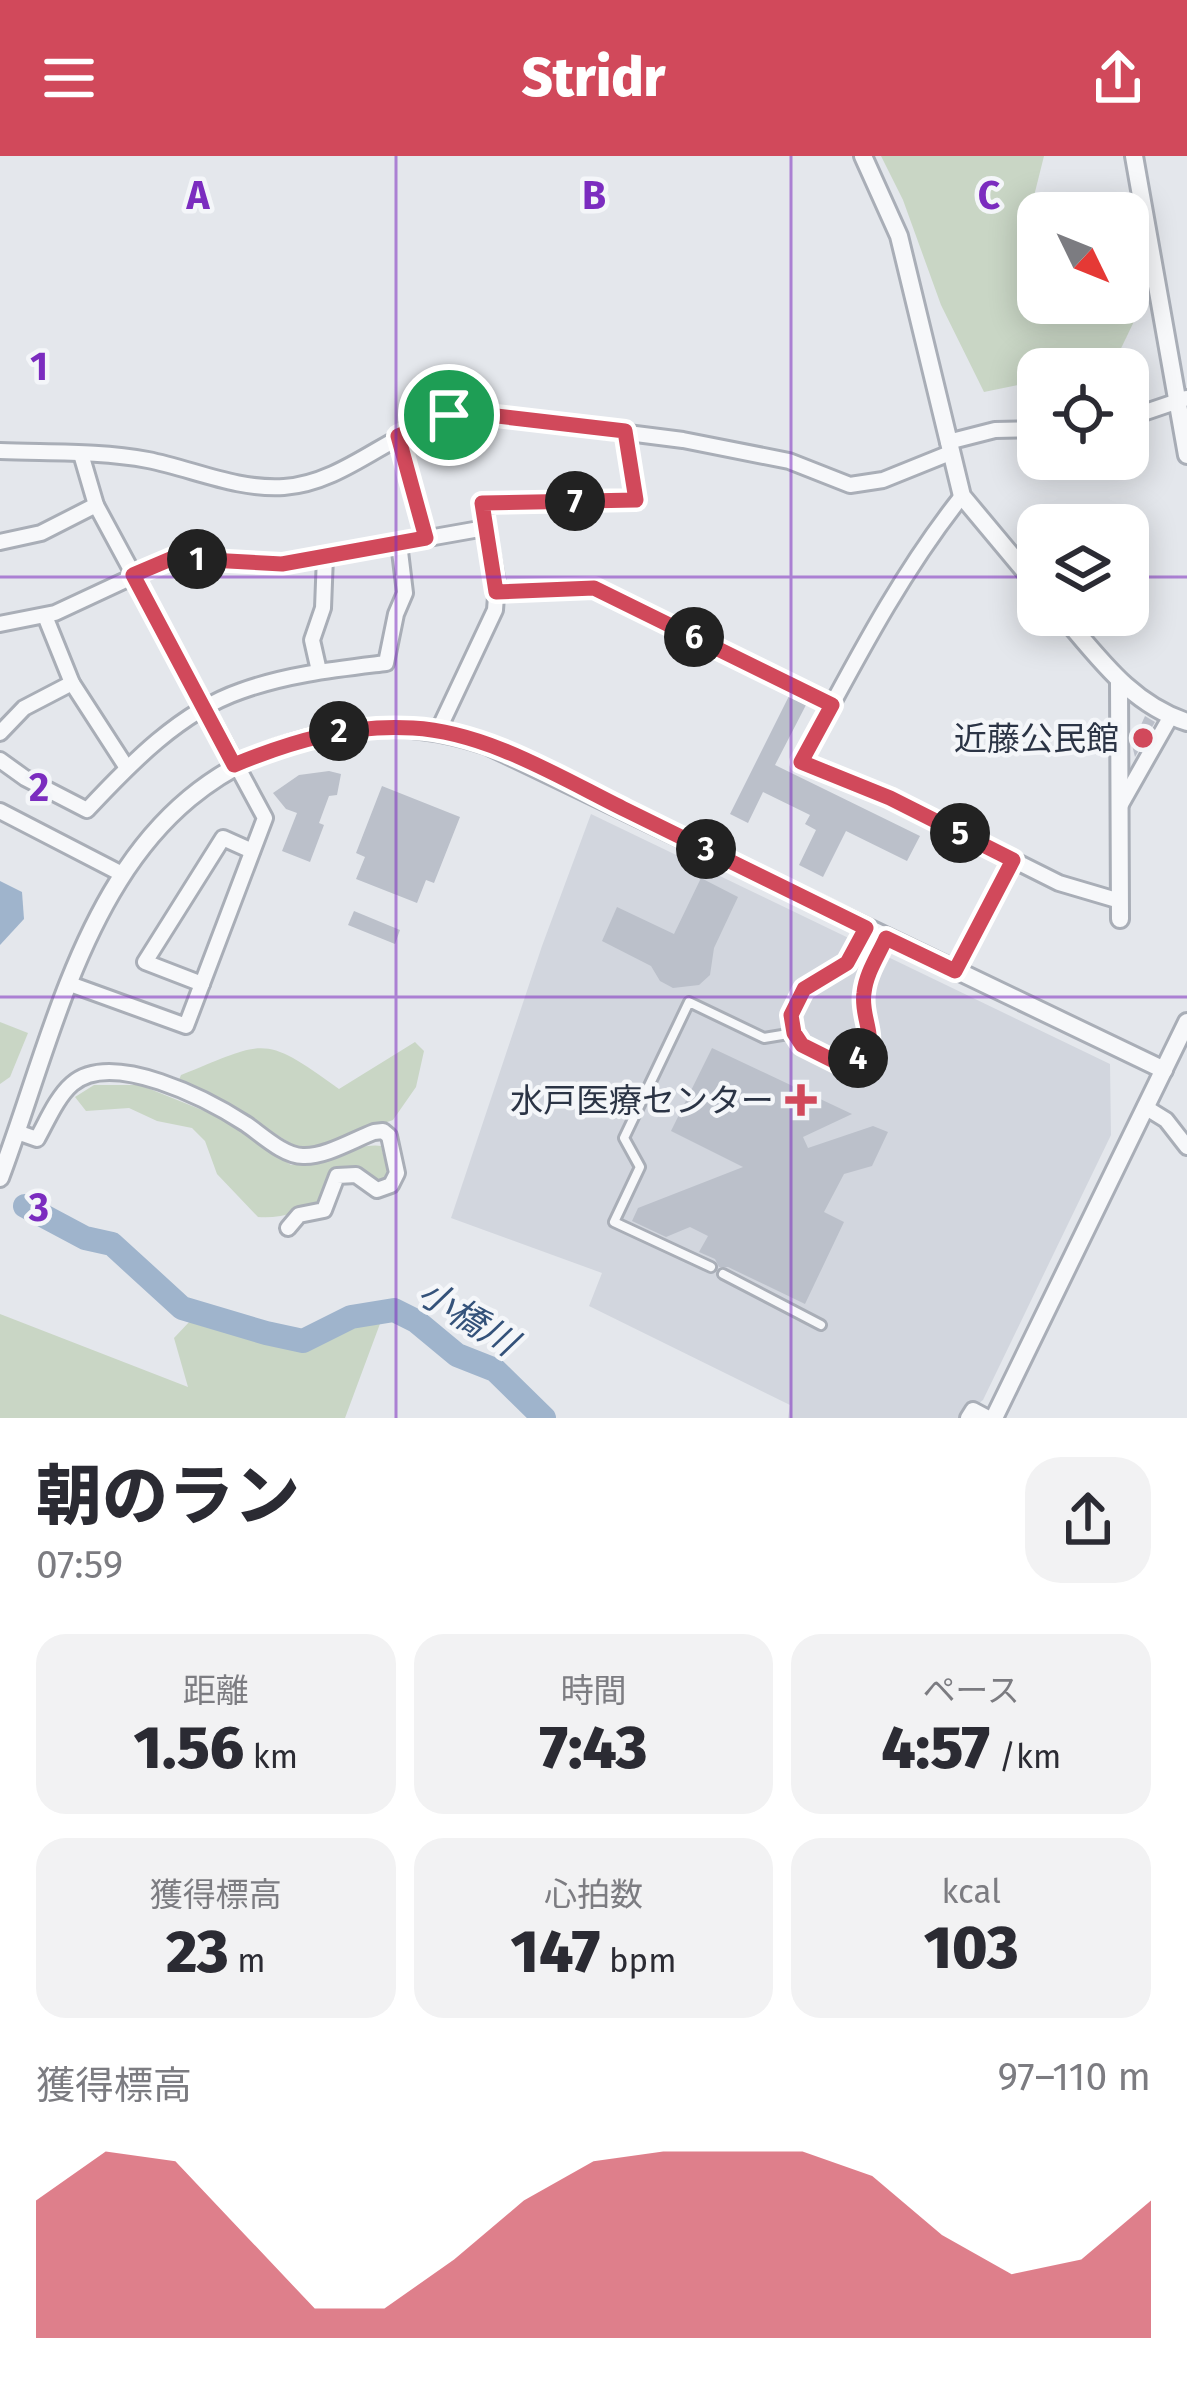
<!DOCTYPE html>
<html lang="ja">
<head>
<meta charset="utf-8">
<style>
  body { margin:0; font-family:"Fira Sans","Noto Sans JP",sans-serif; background:#f2f2f3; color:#2b2b33; height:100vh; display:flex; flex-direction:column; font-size:45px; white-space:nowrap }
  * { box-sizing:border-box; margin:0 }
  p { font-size:39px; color:#7c7c81 }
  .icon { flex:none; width:66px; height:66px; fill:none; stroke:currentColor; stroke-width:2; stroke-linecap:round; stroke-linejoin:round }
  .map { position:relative; height:1262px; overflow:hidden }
  .sheet { display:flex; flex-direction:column; background:#fff; flex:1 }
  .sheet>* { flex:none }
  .needle { width:78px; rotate:133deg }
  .buttons { position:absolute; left:1017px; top:36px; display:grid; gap:24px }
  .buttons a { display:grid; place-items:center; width:132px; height:132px; border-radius:24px; background:#fff; box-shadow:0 6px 30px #0003; font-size:60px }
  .pin { position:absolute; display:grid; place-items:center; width:102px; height:102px; color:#fff; margin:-51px; border:6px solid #fff; border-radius:50%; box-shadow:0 3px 12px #0007 }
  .km { position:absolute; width:60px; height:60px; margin:-30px; border-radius:50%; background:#222; color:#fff; font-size:33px; line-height:60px; text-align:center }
  .round { display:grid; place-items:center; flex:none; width:126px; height:126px; border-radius:36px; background:#f2f2f3 }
  .overview { display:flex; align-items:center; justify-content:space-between; height:204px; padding:0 36px }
  h1 { font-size:66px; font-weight:800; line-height:90px }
  .stats { display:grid; grid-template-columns:repeat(3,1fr); gap:18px; height:204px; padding:12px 36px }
  .stats div { display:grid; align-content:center; border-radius:30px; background:#f2f2f3; text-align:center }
  .stats b { font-size:60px; font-weight:800 }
  .stats small { font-size:33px; font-weight:400 }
  .stats p { font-size:33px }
  .chart { height:336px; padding:24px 36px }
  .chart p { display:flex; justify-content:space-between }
  .chart svg { width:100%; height:216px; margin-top:12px; fill:#d1495b; opacity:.7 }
  header { display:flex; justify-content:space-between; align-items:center; height:156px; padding:0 36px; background:#d1495b; color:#fff; font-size:54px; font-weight:800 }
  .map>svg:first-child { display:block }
  .built { fill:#d2d6de }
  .green { fill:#c9d6c5 }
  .water { fill:#9fb4cc }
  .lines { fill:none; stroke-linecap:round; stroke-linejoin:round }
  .river { stroke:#9fb4cc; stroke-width:24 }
  .building { fill:#bbc0ca }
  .service-casing { stroke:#a9aeb7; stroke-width:14 }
  .minor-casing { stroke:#a9aeb7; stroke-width:20 }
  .tertiary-casing { stroke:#a9aeb7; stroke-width:22 }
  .service { stroke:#f7f8fa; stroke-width:8 }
  .minor { stroke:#f7f8fa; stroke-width:14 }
  .tertiary { stroke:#f7f8fa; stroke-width:16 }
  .route-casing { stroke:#fff; stroke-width:24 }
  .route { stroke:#d1495b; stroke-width:15 }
  .grid { fill:none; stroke:#7b2cbf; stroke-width:3; stroke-opacity:0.55 }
  .poi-dot { fill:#d1495b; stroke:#f4f6f9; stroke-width:4.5 }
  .labels { text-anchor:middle; stroke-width:9; stroke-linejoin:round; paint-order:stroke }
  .poi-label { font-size:33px; fill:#2b3445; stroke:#f4f6f9; text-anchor:end }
  .water-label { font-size:36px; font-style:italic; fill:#34527a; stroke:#f4f6f9 }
  .grid-label { font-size:39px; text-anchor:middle; font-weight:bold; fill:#7b2cbf; stroke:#f4f6f9; stroke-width:9; stroke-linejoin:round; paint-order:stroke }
</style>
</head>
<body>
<header><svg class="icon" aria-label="menu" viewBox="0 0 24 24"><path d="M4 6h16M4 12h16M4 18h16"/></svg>Stridr<svg class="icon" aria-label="share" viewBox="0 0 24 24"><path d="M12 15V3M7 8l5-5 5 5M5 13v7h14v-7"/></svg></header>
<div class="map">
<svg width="1187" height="1262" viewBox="0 0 1187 1262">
  <rect width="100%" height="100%" fill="#e4e7ec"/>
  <polygon class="built" points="591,658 1110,908 1111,979 983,1244 961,1262 788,1262 790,1249 589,1150 602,1117 451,1062 542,790"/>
  <g class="green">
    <polygon points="881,0 1044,0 1029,60 1038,62 1038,147 1128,147 1128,112 1140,153 1112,211 1038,213 1038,225 984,236 941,149 903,44"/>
    <polygon points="0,866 28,877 10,921 0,928"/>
    <path d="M415,886L424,895L416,931L393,964L313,992L295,990L220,944L177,929L181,919C266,885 262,877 339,933Z"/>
    <path d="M94,929H140L217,960L291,1009C314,1005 363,986 381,990L388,1017L385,1025L377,1026C355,1007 323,1003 324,1041C305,1055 281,1063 258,1061L217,1018L205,985L192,972L157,965L129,952L86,955L75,941Z"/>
    <polygon points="0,1158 188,1231 174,1182 191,1164 297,1190 338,1173 381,1165 345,1262 0,1262"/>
  </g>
  <polygon class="water" points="0,725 22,736 24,763 0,789"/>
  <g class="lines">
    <polyline class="river" points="25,1050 85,1082 112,1088 182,1152 266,1177 303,1185 351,1161 394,1154 416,1165 457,1199 495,1214 544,1262"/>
  </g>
  <g class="building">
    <polygon points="789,540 806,549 775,609 920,680 907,705 846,675 823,721 799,709 816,674 805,668 810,659 763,636 748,667 730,658"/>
    <polygon points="1145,560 1155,566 1135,601 1132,589"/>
    <polygon points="329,615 341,618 337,639 329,640 319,667 324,669 310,706 282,695 297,657 286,653 273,637 299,619"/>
    <polygon points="382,630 460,661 434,727 426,724 417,747 356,723 365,701 356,697"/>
    <polygon points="701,722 738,741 714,792 710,819 699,829 673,832 660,825 651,810 602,785 617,751 674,778"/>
    <polygon points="354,755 400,774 395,788 348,769"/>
    <polygon points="712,892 852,958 803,981 808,992 873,970 888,976 872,1010 844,1018 824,1056 844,1066 805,1148 728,1111 719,1111 715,1103 699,1096 708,1080 690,1071 666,1081 632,1065 638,1052 743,1011 671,975"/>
  </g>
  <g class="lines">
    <g class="service-casing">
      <g id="service">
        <path d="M865,772L847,807L813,825L791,859C796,891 815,896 842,909C890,896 860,867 863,838C866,818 877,801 886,784"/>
        <polyline points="711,1111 614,1066 640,1011 624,982 689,846 764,882 794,877"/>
        <polyline points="723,1118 821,1169"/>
      </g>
    </g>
    <g class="minor-casing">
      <g id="minor">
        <polyline points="1128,262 1187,242"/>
        <polyline points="398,281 426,382"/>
        <polyline points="948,286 995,274 1038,273"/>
        <path d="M0,295C49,297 100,295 148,304C193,313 237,334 284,331C353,326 401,262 471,257L683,284L789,305L850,329L883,324L950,297"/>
        <polyline points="0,386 41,377 96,349"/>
        <polyline points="496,436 594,432 832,549"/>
        <polyline points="45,460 72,527 127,612"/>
        <polyline points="0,468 55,457 173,402 282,408 485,372"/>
        <polyline points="319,515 312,484 323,452 325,400"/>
        <polyline points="438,575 495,454 497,427 482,347 636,344 625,276"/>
        <polyline points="0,577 24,552 72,527"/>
        <path d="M0,604L25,622L87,654C130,608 180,556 241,535C288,518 337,513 386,507L396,458L405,437L399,387"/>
        <polyline points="1120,650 1171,560"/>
        <polyline points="0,655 120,717"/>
        <polyline points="1013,704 1059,727 1120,745"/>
        <path d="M955,815L1013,704L890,642L801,606C851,514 897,422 962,340"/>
        <polyline points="70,828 186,870 265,662 96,349 81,298"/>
        <polyline points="202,828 145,806 223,682 252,695"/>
        <polyline points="1145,951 1166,964 1187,991"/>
        <path d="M17,976L37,983C47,965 57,941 72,928C112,893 209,944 246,968C262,979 284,1000 303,1000C325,1001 353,984 374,976L383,975L389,980L397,1017L391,1029L377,1034L356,1019L337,1020L324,1054L299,1059L288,1072"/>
        <polyline points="968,1262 973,1254 988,1262"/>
      </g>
    </g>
    <g class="tertiary-casing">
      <g id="tertiary">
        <polyline points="863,0 899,80 962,340 1038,431"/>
        <polyline points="1134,0 1187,299"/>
        <path d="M1062,459C1099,502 1131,548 1187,566"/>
        <polyline points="1119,525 1120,763"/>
        <path d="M0,1022C63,854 97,648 292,587C358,566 424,567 489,590L1164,914"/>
        <polyline points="994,1262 1187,866"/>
      </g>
    </g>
    <use href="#service" class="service"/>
    <use href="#minor" class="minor"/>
    <use href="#tertiary" class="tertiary"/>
  </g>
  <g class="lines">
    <g class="route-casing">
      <path id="route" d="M471,257L625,275L636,344L482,347L496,436L594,432L832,549L801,606L890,642L1013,704L955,815L886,782C878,800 866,817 864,837C859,867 890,896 842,909L802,889L794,877L791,859L804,833L847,807L866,772C786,733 706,694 626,654C561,622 487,576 413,572C350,568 292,585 234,609L133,419L173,402L282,408L426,382L398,280L449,259Z"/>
    </g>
    <use href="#route" class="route"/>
  </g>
  <path class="grid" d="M396,0V1262M791,0V1262M0,421H1038M1128,421H1187M0,841H1187"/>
  <g class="poi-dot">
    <circle cx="1143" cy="582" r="12"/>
    <path d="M795 926h12v12h12v12h-12v12h-12v-12h-12v-12h12z"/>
  </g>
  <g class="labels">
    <g class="poi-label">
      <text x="1119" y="594">近藤公民館</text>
      <text x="774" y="956">水戸医療センター</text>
    </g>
    <g class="water-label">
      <text transform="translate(468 1161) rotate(32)" y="13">小橋川</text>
    </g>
  </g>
  <g class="grid-label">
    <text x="198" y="53">A</text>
    <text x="594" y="53">B</text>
    <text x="989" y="53">C</text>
    <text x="39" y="224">1</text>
    <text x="39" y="645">2</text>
    <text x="39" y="1065">3</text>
  </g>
</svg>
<div class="buttons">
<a><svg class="needle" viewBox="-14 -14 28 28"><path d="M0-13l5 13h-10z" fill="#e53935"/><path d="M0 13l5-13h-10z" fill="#7c7c81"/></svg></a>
<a><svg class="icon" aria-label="locate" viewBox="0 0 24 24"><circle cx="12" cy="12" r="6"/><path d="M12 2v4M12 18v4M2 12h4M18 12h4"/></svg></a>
<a><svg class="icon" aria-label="layers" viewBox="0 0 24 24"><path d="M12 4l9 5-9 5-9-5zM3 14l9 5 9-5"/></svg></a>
</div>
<div class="pin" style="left:449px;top:259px;background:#1e9e55"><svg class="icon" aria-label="arrive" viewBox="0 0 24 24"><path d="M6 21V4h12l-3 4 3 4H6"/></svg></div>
<b class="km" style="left:197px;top:403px">1</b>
<b class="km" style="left:339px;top:575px">2</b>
<b class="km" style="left:706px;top:693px">3</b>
<b class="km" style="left:858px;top:902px">4</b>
<b class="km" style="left:960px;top:677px">5</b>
<b class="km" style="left:694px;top:481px">6</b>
<b class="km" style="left:575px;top:345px">7</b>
</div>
<section class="sheet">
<div class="overview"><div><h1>朝のラン</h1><p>07:59</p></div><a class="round"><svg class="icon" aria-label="share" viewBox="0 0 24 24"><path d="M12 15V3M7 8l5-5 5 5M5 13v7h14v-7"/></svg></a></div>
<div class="stats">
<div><p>距離</p><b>1.56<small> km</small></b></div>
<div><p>時間</p><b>7:43</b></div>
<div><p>ペース</p><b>4:57<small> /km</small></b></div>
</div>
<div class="stats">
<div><p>獲得標高</p><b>23<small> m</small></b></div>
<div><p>心拍数</p><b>147<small> bpm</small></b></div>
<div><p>kcal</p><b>103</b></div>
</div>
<div class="chart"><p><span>獲得標高</span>97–110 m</p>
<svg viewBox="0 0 160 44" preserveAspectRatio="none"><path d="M0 44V16L10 6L20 8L30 23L40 38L50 38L60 28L70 16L80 8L90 6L100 6L110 6L120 11L130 23L140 31L150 28L160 16V44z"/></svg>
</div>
</section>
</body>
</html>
